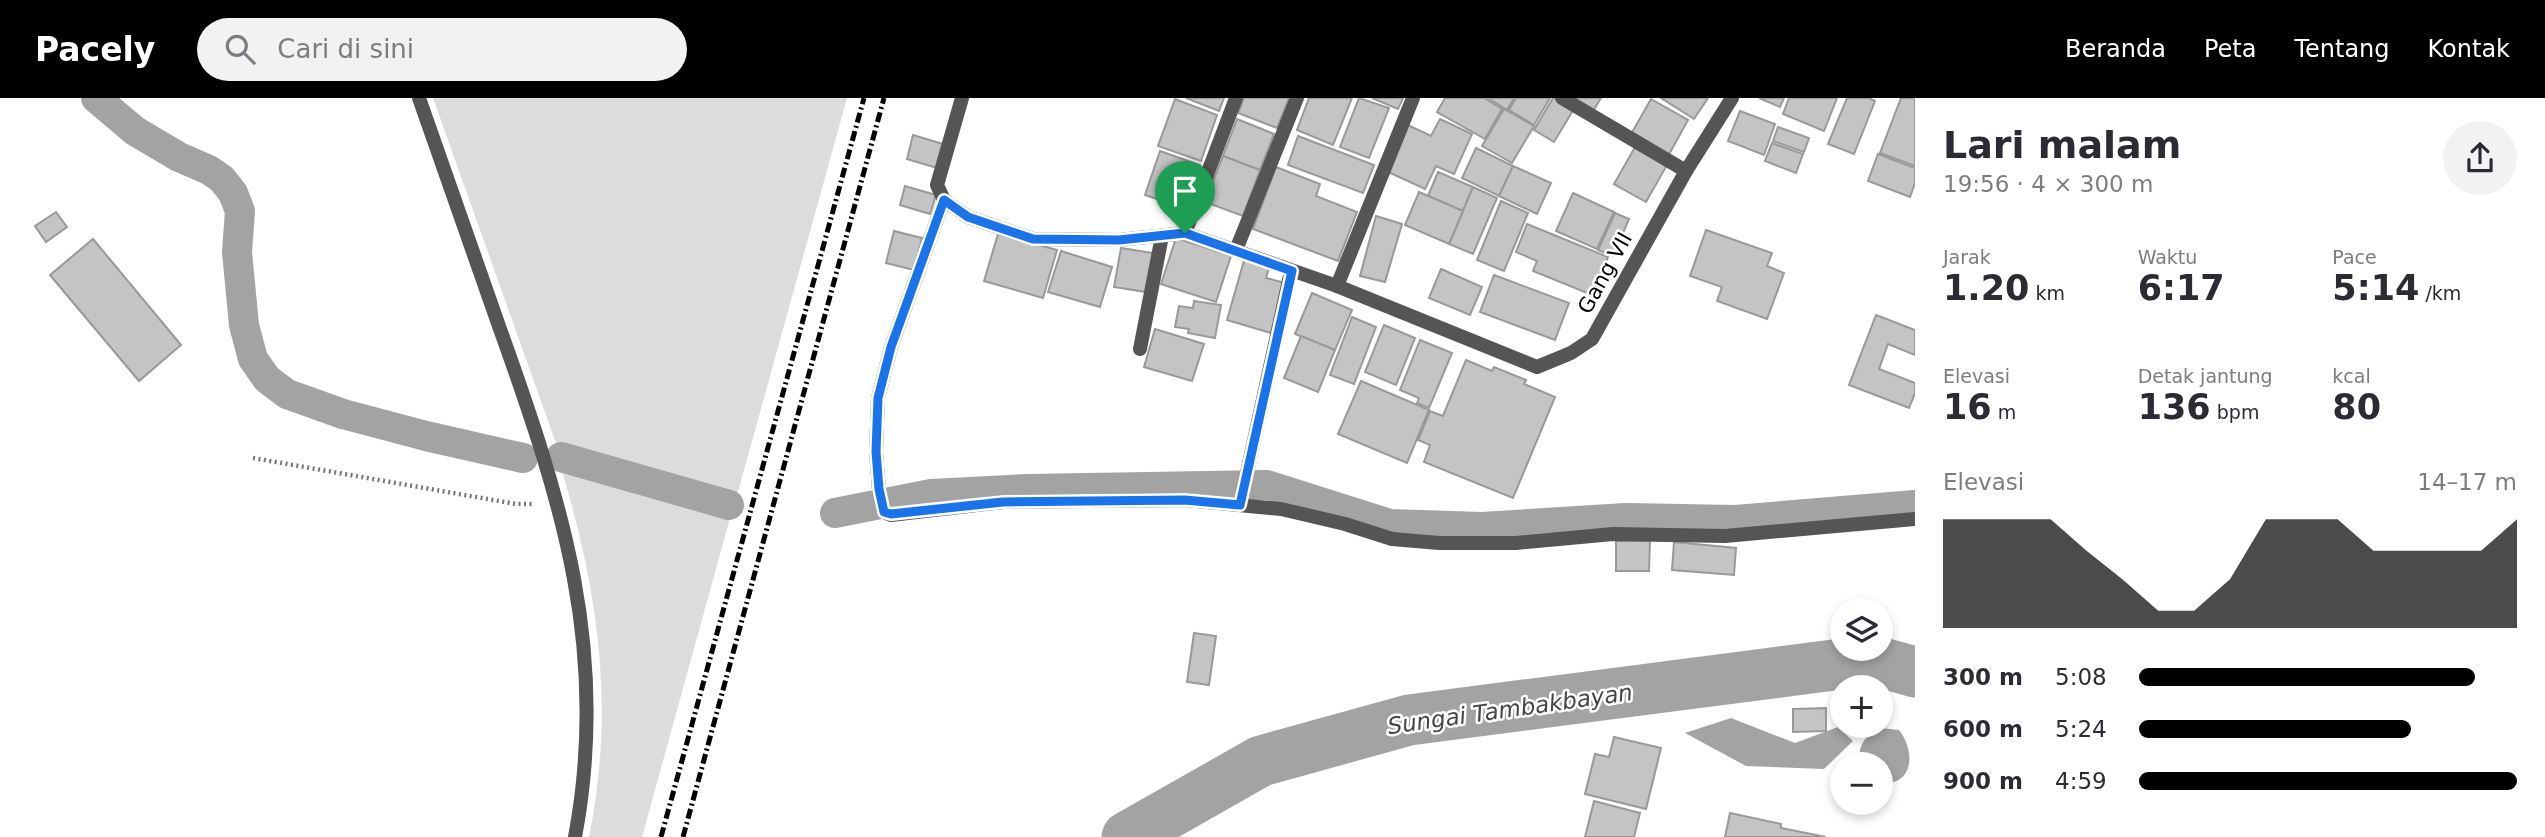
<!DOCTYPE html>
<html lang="id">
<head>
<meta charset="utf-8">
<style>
  body { margin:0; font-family:"DejaVu Sans",sans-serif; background:#f2f2f3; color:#2b2b33; height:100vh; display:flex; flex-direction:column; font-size:26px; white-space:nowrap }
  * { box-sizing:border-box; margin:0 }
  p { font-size:23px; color:#7c7c81 }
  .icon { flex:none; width:38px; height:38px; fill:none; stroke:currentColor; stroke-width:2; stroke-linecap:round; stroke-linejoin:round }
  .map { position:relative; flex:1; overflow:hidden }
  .details { display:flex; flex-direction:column; background:#fff; width:630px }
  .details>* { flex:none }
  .buttons { position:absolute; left:1830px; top:500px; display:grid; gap:14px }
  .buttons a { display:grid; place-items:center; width:63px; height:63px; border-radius:50%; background:#fff; box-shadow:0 4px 10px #0003; font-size:35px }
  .pin { position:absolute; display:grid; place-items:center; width:60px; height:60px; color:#fff; margin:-72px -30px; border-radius:50% 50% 50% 0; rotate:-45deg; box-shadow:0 0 7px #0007 }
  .pin .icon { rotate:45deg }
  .round { display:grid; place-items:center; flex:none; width:74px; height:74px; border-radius:37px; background:#f2f2f3 }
  .head { display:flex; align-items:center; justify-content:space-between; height:119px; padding:0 28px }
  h1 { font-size:38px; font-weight:800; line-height:52px }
  .figures { display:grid; grid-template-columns:repeat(3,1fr); gap:10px; height:119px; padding:7px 28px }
  .figures div { display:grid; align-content:center }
  .figures b { font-size:35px; font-weight:800 }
  .figures small { font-size:19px; font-weight:400 }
  .figures p { font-size:19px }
  .chart { height:196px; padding:14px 28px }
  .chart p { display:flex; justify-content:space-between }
  .chart svg { width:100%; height:126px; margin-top:7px; fill:#000; opacity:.7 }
  ul { padding:0 28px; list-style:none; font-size:23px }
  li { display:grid; grid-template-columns:112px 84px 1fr; align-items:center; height:52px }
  li i { height:18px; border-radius:9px; background:#000 }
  header { display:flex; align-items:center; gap:42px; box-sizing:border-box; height:98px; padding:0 35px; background:#000; color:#fff }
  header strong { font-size:33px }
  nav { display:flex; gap:38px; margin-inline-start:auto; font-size:24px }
  .search { width:490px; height:63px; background:#f2f2f3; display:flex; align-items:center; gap:18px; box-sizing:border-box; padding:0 24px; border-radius:38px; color:#7c7c81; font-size:26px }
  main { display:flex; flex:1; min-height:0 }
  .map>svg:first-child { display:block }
  .green { fill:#dcdcdc }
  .water { fill:#a3a3a3 }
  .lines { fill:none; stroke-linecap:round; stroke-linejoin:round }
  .canal { stroke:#a3a3a3; stroke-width:30 }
  .river { stroke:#a3a3a3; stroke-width:51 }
  .building { fill:#c4c4c4; stroke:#999; stroke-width:2 }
  .path { stroke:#777; stroke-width:4.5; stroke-dasharray:2 3.5; stroke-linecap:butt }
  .minor { stroke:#555; stroke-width:14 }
  .rail { stroke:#000; stroke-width:5; stroke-dasharray:10 3.5 2 3.5; stroke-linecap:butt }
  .route-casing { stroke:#fff; stroke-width:14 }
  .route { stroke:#1a73e8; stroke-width:9 }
  .labels { text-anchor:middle; stroke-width:5; stroke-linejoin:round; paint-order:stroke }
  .street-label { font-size:21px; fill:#000; stroke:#fff }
  .water-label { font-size:23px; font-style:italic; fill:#444; stroke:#fff }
</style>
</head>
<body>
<header>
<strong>Pacely</strong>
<div class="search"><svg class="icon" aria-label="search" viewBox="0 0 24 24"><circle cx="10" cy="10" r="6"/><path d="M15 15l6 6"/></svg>Cari di sini</div>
<nav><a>Beranda</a><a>Peta</a><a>Tentang</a><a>Kontak</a></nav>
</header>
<main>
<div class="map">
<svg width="1915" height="739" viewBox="0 0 1915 739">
  <rect width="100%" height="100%" fill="#fff"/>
  <g class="green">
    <polygon points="433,0 847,0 736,401 558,351"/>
    <path d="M562,373L730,420L642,739H589C615,611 599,497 562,373Z"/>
  </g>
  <g class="water">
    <polygon points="1731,620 1795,645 1838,629 1853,643 1824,671 1746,668 1685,635"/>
    <path d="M1881,630L1899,632C1915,652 1915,688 1881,685V667H1860C1857,649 1864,637 1881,630Z"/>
  </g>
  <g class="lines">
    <g class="canal">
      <polyline points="96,0 135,33 179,59 209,72 222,81 233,95 240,113 237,154 244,227 253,261 267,281 287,296 343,316 426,338 523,360"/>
      <polyline points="561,359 729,407"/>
      <polyline points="835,415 931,396 1027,391 1267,387 1390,426 1482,429 1626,420 1735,422 1915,407"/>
    </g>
    <polyline class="river" points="1127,739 1261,663 1409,622 1872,562 1915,574"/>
  </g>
  <g class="building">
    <polygon points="1186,0 1224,0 1219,13"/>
    <polygon points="1244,0 1289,0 1277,30 1238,15"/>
    <polygon points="1309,0 1352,0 1333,47 1297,32"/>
    <polygon points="1359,0 1389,10 1369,60 1340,49"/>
    <polygon points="1372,0 1403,0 1398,11"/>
    <polygon points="1445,0 1484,0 1502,11 1485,41 1437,14"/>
    <polygon points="1488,0 1514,0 1507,12"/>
    <polygon points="1516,0 1550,0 1534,27 1509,12"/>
    <polygon points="1553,0 1559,0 1575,9 1554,44 1534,32"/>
    <polygon points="1565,0 1601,0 1592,15"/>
    <polygon points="1661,0 1708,0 1694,21"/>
    <polygon points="1759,0 1784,0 1780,9"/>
    <polygon points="1789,0 1837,0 1824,33 1783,16"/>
    <polygon points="1847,0 1869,0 1875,3 1854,56 1828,46"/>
    <polygon points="1901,0 1915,0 1915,68 1880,55"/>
    <polygon points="1175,1 1217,17 1201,63 1158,48"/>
    <polygon points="1651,1 1688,22 1667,60 1630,38"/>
    <polygon points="1504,11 1534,28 1512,65 1482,48"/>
    <polygon points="1740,13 1775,26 1764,57 1728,43"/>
    <polygon points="1237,21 1274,36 1260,72 1223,58"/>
    <polygon points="1440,21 1472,36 1454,76 1436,68 1425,91 1386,73 1408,27 1431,38"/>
    <polygon points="1778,29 1809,40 1804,54 1773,43"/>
    <polygon points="913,37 943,46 937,70 907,61"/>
    <polygon points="1298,38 1374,67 1363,95 1288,67"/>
    <polygon points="1772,45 1803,56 1796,75 1765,63"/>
    <polygon points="1635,49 1667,67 1646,104 1614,86"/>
    <polygon points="1476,50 1513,68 1499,98 1462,80"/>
    <polygon points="1160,53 1200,67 1185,110 1145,97"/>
    <polygon points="1878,56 1915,70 1915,85 1910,99 1868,83"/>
    <polygon points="1223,58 1260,72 1243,118 1205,104"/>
    <polygon points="1513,68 1551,85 1537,116 1499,98"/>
    <polygon points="1276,69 1320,86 1316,98 1357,114 1338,163 1253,131"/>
    <polygon points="1438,74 1473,89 1463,113 1428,98"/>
    <polygon points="905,88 936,97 930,116 900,107"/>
    <polygon points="1473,89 1497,100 1473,156 1449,146"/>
    <polygon points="1419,94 1463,113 1449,146 1405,127"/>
    <polygon points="1573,95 1614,114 1597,151 1556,133"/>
    <polygon points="1501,103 1528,115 1504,173 1477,162"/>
    <polygon points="56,114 67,129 46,144 35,128"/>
    <polygon points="1615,115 1629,121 1613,158 1598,152"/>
    <polygon points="1376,118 1402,126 1385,184 1360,178"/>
    <polygon points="1527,126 1608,159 1592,197 1533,173 1537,163 1516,154"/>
    <polygon points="1706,132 1772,155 1767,168 1784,175 1767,221 1717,203 1722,189 1690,178"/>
    <polygon points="894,133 922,140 914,172 886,165"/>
    <polygon points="998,136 1057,152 1043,200 984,183"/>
    <polygon points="1176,140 1231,158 1216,204 1161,186"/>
    <polygon points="93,141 181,247 139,283 50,177"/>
    <polygon points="1121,150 1153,155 1146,194 1114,189"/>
    <polygon points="1061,153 1112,169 1100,209 1048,194"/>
    <polygon points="1245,159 1270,166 1266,180 1285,185 1271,235 1227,222"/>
    <polygon points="1441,171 1482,189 1470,217 1429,200"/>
    <polygon points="1494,177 1569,205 1555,242 1480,214"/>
    <polygon points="1312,195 1352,212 1335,252 1295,236"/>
    <polygon points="1194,203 1221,207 1215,240 1188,235 1189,231 1175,229 1179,208 1193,210"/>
    <polygon points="1876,217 1915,232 1915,257 1888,246 1879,271 1915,285 1915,295 1909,310 1849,287"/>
    <polygon points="1352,219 1376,229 1354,286 1330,277"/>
    <polygon points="1384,227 1415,240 1396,287 1365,274"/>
    <polygon points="1155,231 1204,246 1192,283 1144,269"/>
    <polygon points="1301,238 1335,252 1318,294 1284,280"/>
    <polygon points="1420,242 1452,255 1429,310 1417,305 1419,300 1400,292"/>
    <polygon points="1466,262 1492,273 1494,269 1526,282 1524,286 1555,299 1513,400 1424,364 1430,347 1418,342 1430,313 1443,318"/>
    <polygon points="1361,283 1429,312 1407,365 1338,336"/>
    <polygon points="1616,443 1650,443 1649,473 1616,473"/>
    <polygon points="1674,444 1736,450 1734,477 1672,472"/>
    <polygon points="1194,535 1216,538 1209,587 1187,584"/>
    <polygon points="1826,610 1826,633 1793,634 1793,611"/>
    <polygon points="1614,639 1661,650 1646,711 1585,696 1595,656 1609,659"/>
    <polygon points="1594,703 1640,715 1634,739 1585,739"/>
    <polygon points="1730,715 1781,726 1781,730 1826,739 1725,739"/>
  </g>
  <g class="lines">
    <polyline class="path" points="253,360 516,406 535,406"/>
    <g class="minor">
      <path d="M419,0C446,77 473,154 500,231C562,404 610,553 575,739"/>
      <polyline points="962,0 937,87 944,102 968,119 1033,141 1119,142 1185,135 1337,188 1413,0"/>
      <polyline points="1562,0 1686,73"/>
      <polyline points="944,102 891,249 878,300 876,354 879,392 884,414 891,417 1003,404 1185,402 1281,411 1345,426 1392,441 1439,445 1516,445 1613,436 1725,438 1915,421"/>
      <polyline points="1185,135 1236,0"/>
      <polyline points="1236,152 1297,0"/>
      <polyline points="1337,188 1537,269 1571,255 1592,241 1686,73 1732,0"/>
      <polyline points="1140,251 1162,138"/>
      <polyline points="1240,407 1291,173"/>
    </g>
    <g class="rail">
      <polyline points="661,739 864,0"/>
      <polyline points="683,739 884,0"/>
    </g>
  </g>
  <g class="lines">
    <g class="route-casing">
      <polygon id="route" points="944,102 968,119 1033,141 1119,142 1185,135 1292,173 1240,407 1185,402 1003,404 891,416 884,414 879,391 876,354 878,300 891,249"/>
    </g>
    <use href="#route" class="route"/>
  </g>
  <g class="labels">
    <g class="street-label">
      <text transform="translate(1605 175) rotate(-61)" y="7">Gang VII</text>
    </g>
    <g class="water-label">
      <text transform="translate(1510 611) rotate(-8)" y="8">Sungai Tambakbayan</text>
    </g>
  </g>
</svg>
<div class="buttons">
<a><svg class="icon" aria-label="layers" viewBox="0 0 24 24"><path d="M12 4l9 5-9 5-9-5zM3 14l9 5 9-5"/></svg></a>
<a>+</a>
<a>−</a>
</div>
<div class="pin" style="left:1185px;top:135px;background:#1e9e55"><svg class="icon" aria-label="arrive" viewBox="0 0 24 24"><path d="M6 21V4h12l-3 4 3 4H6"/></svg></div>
</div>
<section class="details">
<div class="head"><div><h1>Lari malam</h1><p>19:56 · 4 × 300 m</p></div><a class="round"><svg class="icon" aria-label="share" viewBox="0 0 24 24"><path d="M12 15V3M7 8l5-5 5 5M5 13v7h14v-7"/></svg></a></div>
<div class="figures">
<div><p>Jarak</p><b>1.20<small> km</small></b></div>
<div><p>Waktu</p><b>6:17</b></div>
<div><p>Pace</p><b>5:14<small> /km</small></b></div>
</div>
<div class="figures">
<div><p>Elevasi</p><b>16<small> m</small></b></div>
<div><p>Detak jantung</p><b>136<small> bpm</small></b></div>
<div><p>kcal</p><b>80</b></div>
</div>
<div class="chart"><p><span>Elevasi</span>14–17 m</p>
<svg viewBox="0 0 160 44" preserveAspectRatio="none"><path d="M0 44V6L10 6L20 6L30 6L40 17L50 27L60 38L70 38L80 27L90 6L100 6L110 6L120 17L130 17L140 17L150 17L160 6V44z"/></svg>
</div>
<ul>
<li><b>300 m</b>5:08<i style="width:89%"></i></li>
<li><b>600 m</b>5:24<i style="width:72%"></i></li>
<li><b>900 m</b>4:59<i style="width:100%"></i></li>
</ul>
</section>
</main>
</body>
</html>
